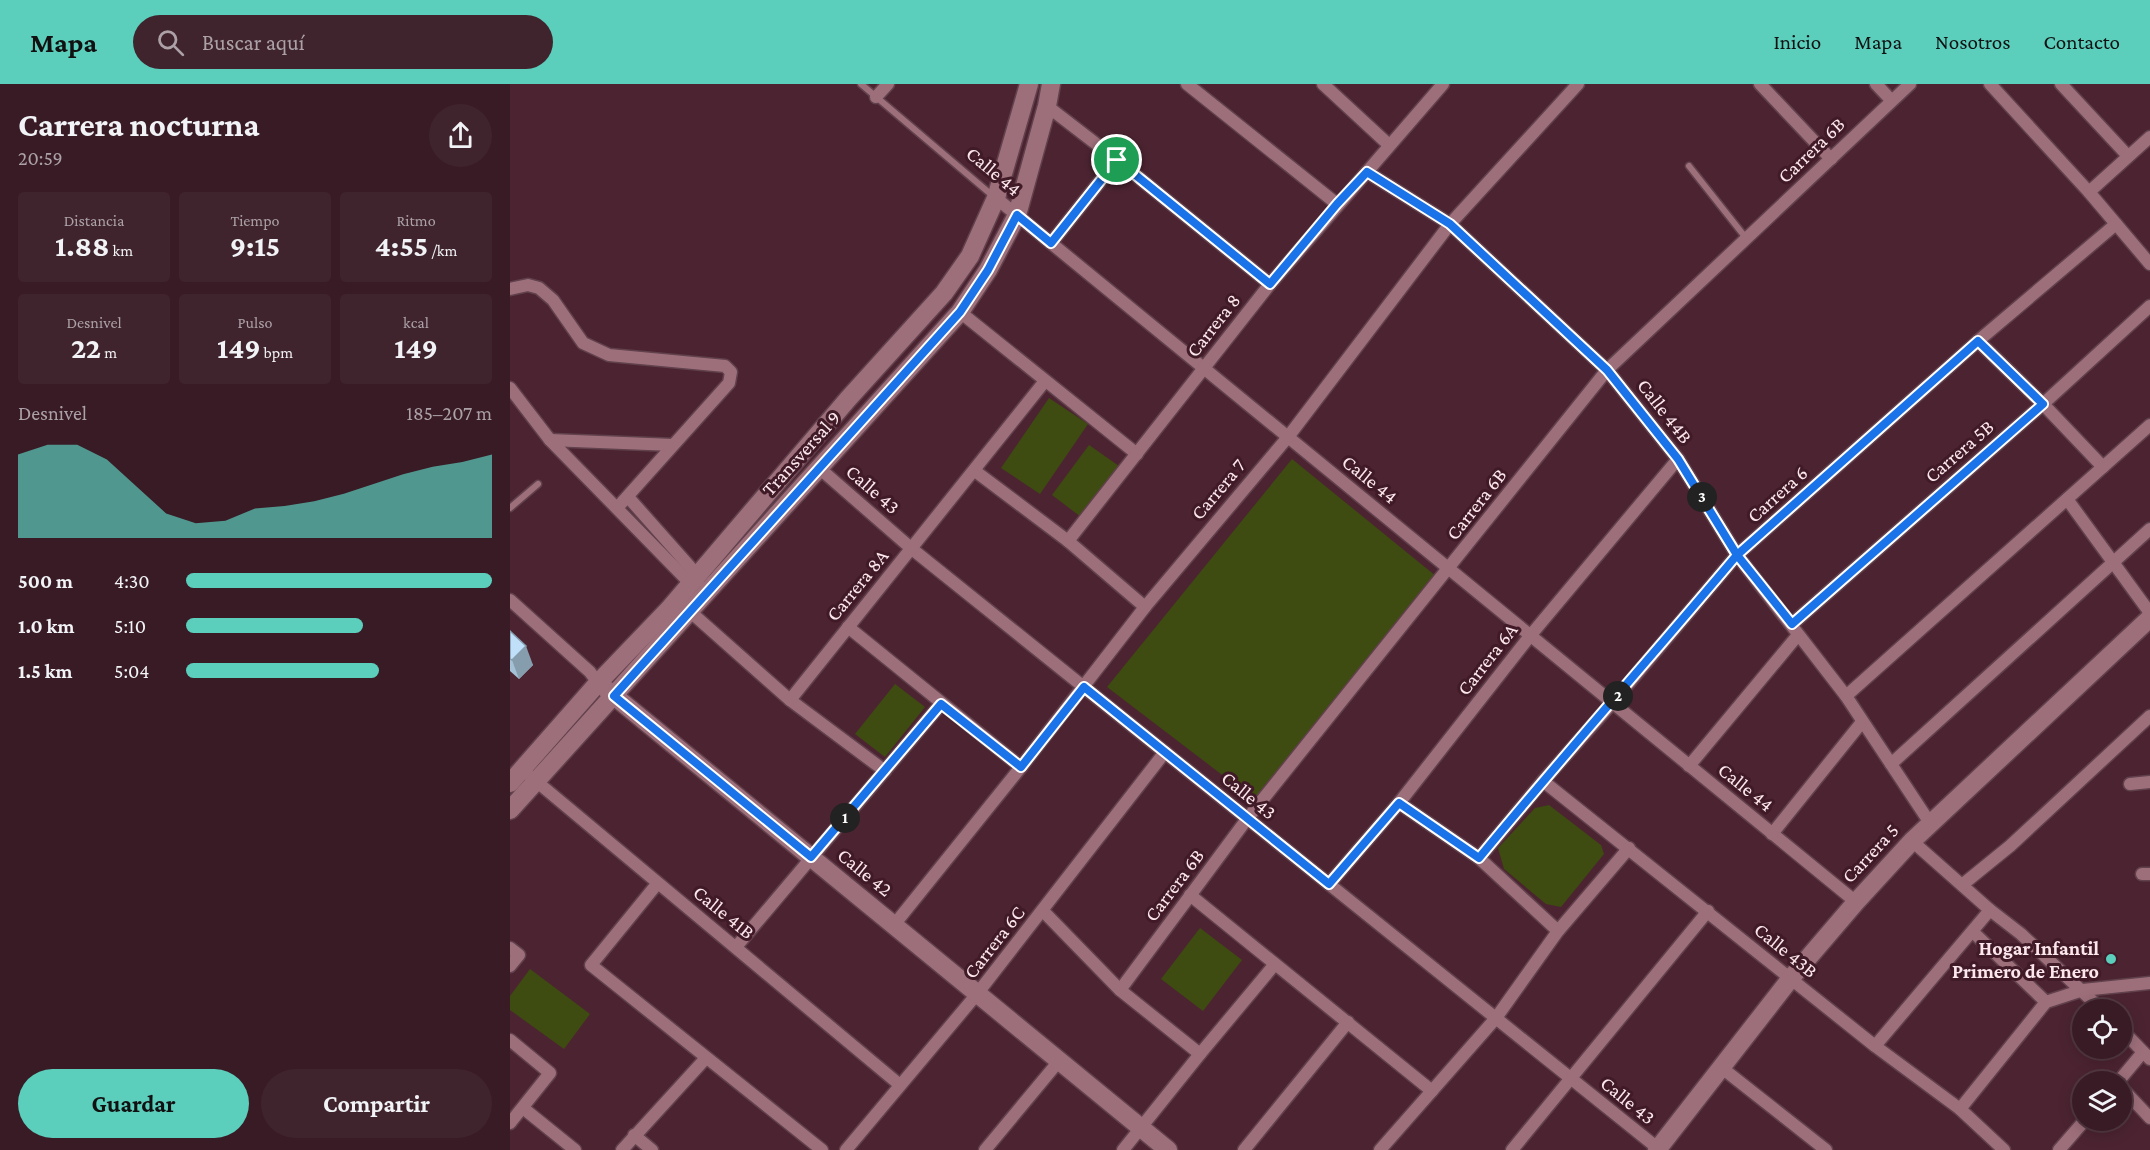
<!DOCTYPE html>
<html lang="es">
<head>
<meta charset="utf-8">
<style>
  body { margin:0; font-family:"Crimson Pro",serif; background:#40242d; color:#f1f3f6; height:100vh; display:flex; flex-direction:column; font-size:22px; white-space:nowrap }
  * { box-sizing:border-box; margin:0 }
  p { font-size:20px; color:#aba1a7 }
  .icon { flex:none; width:33px; height:33px; fill:none; stroke:currentColor; stroke-width:2; stroke-linecap:round; stroke-linejoin:round }
  .map { position:relative; flex:1; overflow:hidden }
  .sheet { display:flex; flex-direction:column; background:#391b25; width:510px }
  .sheet>* { flex:none }
  .fabs { position:absolute; left:1562px; top:915px; display:grid; gap:12px }
  .fabs a { display:grid; place-items:center; width:60px; height:60px; border-radius:50%; background:#391b25; box-shadow:0 3px 15px #0003,0 0 0 2px #533942; font-size:30px }
  .pin { position:absolute; display:grid; place-items:center; width:51px; height:51px; color:#fff; margin:-26px; border:3px solid #fff; border-radius:50%; box-shadow:0 2px 6px #0007 }
  .km { position:absolute; width:30px; height:30px; margin:-15px; border-radius:50%; background:#222; color:#fff; font-size:16px; line-height:30px; text-align:center }
  .round { display:grid; place-items:center; flex:none; width:63px; height:63px; border-radius:32px; background:#40242d }
  .summary { display:flex; align-items:center; justify-content:space-between; height:102px; padding:0 18px }
  h1 { font-size:33px; font-weight:700; line-height:45px }
  .stats { display:grid; grid-template-columns:repeat(3,1fr); gap:9px; height:102px; padding:6px 18px }
  .stats div { display:grid; align-content:center; border-radius:6px; background:#40242d; text-align:center }
  .stats b { font-size:30px; font-weight:700 }
  .stats small { font-size:16px; font-weight:400 }
  .stats p { font-size:16px }
  .chart { height:168px; padding:12px 18px }
  .chart p { display:flex; justify-content:space-between }
  .chart svg { width:100%; height:108px; margin-top:6px; fill:#5bcebc; opacity:.7 }
  .primary-button { display:flex; gap:12px; margin-top:auto; padding:12px 18px }
  .primary-button a { flex:1; height:69px; border-radius:36px; background:#5bcebc; color:#111; font-size:24px; font-weight:700; line-height:69px; text-align:center }
  .primary-button a+a { background:#40242d; color:#f1f3f6 }
  ul { padding:0 18px; list-style:none; font-size:20px }
  li { display:grid; grid-template-columns:96px 72px 1fr; align-items:center; height:45px }
  li i { height:15px; border-radius:8px; background:#5bcebc }
  header { display:flex; align-items:center; gap:36px; box-sizing:border-box; height:84px; padding:0 30px; background:#5bcebc; color:#111 }
  header strong { font-size:28px }
  nav { display:flex; gap:33px; margin-inline-start:auto; font-size:21px }
  .search { width:420px; height:54px; background:#40242d; display:flex; align-items:center; gap:15px; box-sizing:border-box; padding:0 21px; border-radius:33px; color:#aba1a7; font-size:22px }
  main { display:flex; flex:1; min-height:0 }
  .map>svg:first-child { display:block }
  .green { fill:#3e4b11 }
  .lines { fill:none; stroke-linecap:round; stroke-linejoin:round }
  .lane-casing { stroke:#61414c; stroke-width:9 }
  .street-casing { stroke:#61414c; stroke-width:15 }
  .secondary-casing { stroke:#61414c; stroke-width:21 }
  .lane { stroke:#9d6f7b; stroke-width:6 }
  .street { stroke:#9d6f7b; stroke-width:12 }
  .secondary { stroke:#9d6f7b; stroke-width:18 }
  .wall { fill:#a5c1d6 }
  .shaded-wall { fill:#869dae }
  .building { fill:#c0e0f9; stroke:#869dae; stroke-width:1.5 }
  .route-casing { stroke:#fff; stroke-width:12 }
  .route { stroke:#1a73e8; stroke-width:8 }
  .poi-dot { fill:#5bcebc; stroke:#401a27; stroke-width:2 }
  .labels { text-anchor:middle; stroke-width:6; stroke-linejoin:round; paint-order:stroke }
  .street-label { font-size:20px; fill:#fce7ec; stroke:#401a27 }
  .poi-label { font-size:20px; font-weight:bold; fill:#fce7ec; stroke:#401a27; text-anchor:end }
</style>
</head>
<body>
<header>
<strong>Mapa</strong>
<div class="search"><svg class="icon" aria-label="search" viewBox="0 0 24 24"><circle cx="10" cy="10" r="6"/><path d="M15 15l6 6"/></svg>Buscar aquí</div>
<nav><a>Inicio</a><a>Mapa</a><a>Nosotros</a><a>Contacto</a></nav>
</header>
<main>
<section class="sheet">
<div class="summary"><div><h1>Carrera nocturna</h1><p>20:59</p></div><a class="round"><svg class="icon" aria-label="share" viewBox="0 0 24 24"><path d="M12 15V3M7 8l5-5 5 5M5 13v7h14v-7"/></svg></a></div>
<div class="stats">
<div><p>Distancia</p><b>1.88<small> km</small></b></div>
<div><p>Tiempo</p><b>9:15</b></div>
<div><p>Ritmo</p><b>4:55<small> /km</small></b></div>
</div>
<div class="stats">
<div><p>Desnivel</p><b>22<small> m</small></b></div>
<div><p>Pulso</p><b>149<small> bpm</small></b></div>
<div><p>kcal</p><b>149</b></div>
</div>
<div class="chart"><p><span>Desnivel</span>185–207 m</p>
<svg viewBox="0 0 160 44" preserveAspectRatio="none"><path d="M0 44V10L10 6L20 6L30 12L40 23L50 34L60 38L70 37L80 32L90 31L100 29L110 26L120 22L130 18L140 15L150 13L160 10V44z"/></svg>
</div>
<ul>
<li><b>500 m</b>4:30<i style="width:100%"></i></li>
<li><b>1.0 km</b>5:10<i style="width:58%"></i></li>
<li><b>1.5 km</b>5:04<i style="width:63%"></i></li>
</ul>
<div class="primary-button"><a>Guardar</a><a>Compartir</a></div>
</section>
<div class="map">
<svg width="1640" height="1066" viewBox="0 0 1640 1066">
  <rect width="100%" height="100%" fill="#4c2431"/>
  <g class="green">
    <polygon points="539,314 578,340 530,410 491,384"/>
    <polygon points="579,361 609,382 571,433 542,411"/>
    <polygon points="782,375 932,497 745,716 597,603"/>
    <polygon points="385,600 415,623 375,673 345,650"/>
    <polygon points="1039,721 1091,761 1094,770 1051,823 1036,820 994,785 988,764 1025,724"/>
    <polygon points="690,844 732,876 693,927 651,895"/>
    <polygon points="20,885 80,930 54,965 0,926 0,912"/>
  </g>
  <g class="lines">
    <g class="lane-casing">
      <g id="lane">
        <polyline points="351,0 483,112"/>
        <polyline points="1179,82 1236,154"/>
        <polyline points="0,424 28,400"/>
      </g>
    </g>
    <g class="street-casing">
      <g id="street">
        <polyline points="677,0 827,120"/>
        <polyline points="813,0 879,61"/>
        <polyline points="1250,0 1321,75"/>
        <polyline points="1366,0 1381,16"/>
        <polyline points="1480,0 1579,108 1640,180"/>
        <polyline points="1551,0 1618,72"/>
        <polyline points="366,13 378,0"/>
        <polyline points="537,22 607,76 760,200"/>
        <polyline points="857,88 940,140 1097,286 1168,375 1227,471 1336,612 1420,739"/>
        <polyline points="1579,108 1640,53"/>
        <polyline points="486,114 1346,818"/>
        <polyline points="541,159 607,76"/>
        <polyline points="0,205 18,201 29,204 43,216 73,259 99,271 215,282 221,288 219,299 107,424"/>
        <polyline points="450,228 627,370"/>
        <polyline points="1468,257 1533,320 1593,383"/>
        <polyline points="0,304 40,356 175,494 185,495"/>
        <polyline points="40,356 163,361"/>
        <polyline points="308,383 402,465 1150,1066"/>
        <polyline points="465,387 558,457 635,523"/>
        <polyline points="118,413 181,484 188,497"/>
        <polyline points="1557,415 1640,529"/>
        <polyline points="558,457 760,200 933,0"/>
        <polyline points="0,516 80,588 88,599"/>
        <polyline points="175,523 280,616 375,687"/>
        <polyline points="1282,540 1533,320 1640,222"/>
        <polyline points="338,543 511,683"/>
        <polyline points="1336,612 1640,341"/>
        <polyline points="280,616 535,297"/>
        <polyline points="1381,680 1640,445"/>
        <polyline points="1179,682 1288,551"/>
        <polyline points="20,692 390,1001"/>
        <polyline points="1033,697 1365,962 1450,1025 1494,1066"/>
        <polyline points="1620,700 1640,698"/>
        <polyline points="889,719 969,774 1048,847"/>
        <polyline points="1262,750 1352,638"/>
        <polyline points="1402,757 1480,826 1511,850 1592,926"/>
        <polyline points="969,774 1033,697 1102,619 1227,471 1468,257 1606,140"/>
        <polyline points="1632,790 1640,790"/>
        <polyline points="147,800 81,881 312,1066"/>
        <polyline points="819,800 889,719 1020,552 1168,375"/>
        <polyline points="1452,801 1500,762 1640,632"/>
        <polyline points="680,811 922,1007"/>
        <polyline points="533,827 610,906 690,970"/>
        <polyline points="384,841 511,683 635,523 778,353 940,140 1068,0"/>
        <polyline points="1463,848 1536,918"/>
        <polyline points="226,863 431,620"/>
        <polyline points="0,864 9,871 0,882"/>
        <polyline points="610,906 737,735 1097,286 1400,0"/>
        <polyline points="1611,945 1640,975"/>
        <polyline points="0,956 40,989 0,1039"/>
        <polyline points="1365,962 1480,826"/>
        <polyline points="1212,984 1316,1066"/>
        <polyline points="1608,998 1633,968"/>
        <polyline points="1611,1003 1640,1034"/>
        <polyline points="13,1024 65,1066"/>
        <polyline points="1450,1025 1536,918 1573,906 1640,899"/>
        <polyline points="124,1051 142,1066"/>
        <polyline points="112,1066 196,974"/>
        <polyline points="336,1066 467,910 655,668"/>
        <polyline points="475,1066 549,977"/>
        <polyline points="613,1066 690,970 765,880"/>
        <polyline points="734,1066 838,938"/>
        <polyline points="870,1066 986,934 1048,847 1119,764"/>
        <polyline points="1002,1066 1198,827"/>
        <polyline points="1549,1066 1575,1036"/>
      </g>
    </g>
    <g class="secondary-casing">
      <g id="secondary">
        <polyline points="97,606 658,1066"/>
        <polyline points="0,699 88,599 159,525 338,315 434,209 460,172 486,114 519,0"/>
        <polyline points="0,726 450,228 478,186 507,131 537,22 541,0"/>
        <polyline points="1147,1066 1281,894 1346,818 1402,757 1640,534"/>
      </g>
    </g>
    <use href="#lane" class="lane"/>
    <use href="#street" class="street"/>
    <use href="#secondary" class="secondary"/>
  </g>
  <polygon class="wall" points="0,547 23,581 9,595 0,587"/>
  <polygon class="shaded-wall" points="16,562 23,581 9,595 2,576"/>
  <polygon class="building" points="0,547 16,562 2,576 0,575"/>
  <g class="lines">
    <g class="route-casing">
      <path id="route" d="M607,76L541,159L507,131L478,186L450,228L104,612L301,773L431,620L511,683L574,603L819,800L889,719L969,774C1053,672 1142,572 1227,471L1282,540L1533,320L1468,257L1227,471L1168,375L1097,286L940,140L857,88L827,120L760,200L607,76"/>
    </g>
    <use href="#route" class="route"/>
  </g>
  <circle class="poi-dot" cx="1601" cy="875" r="6"/>
  <g class="labels">
    <g class="street-label">
      <text transform="translate(1301 66) rotate(-44)" y="7">Carrera 6B</text>
      <text transform="translate(484 87) rotate(40)" y="7">Calle 44</text>
      <text transform="translate(703 241) rotate(-52)" y="7">Carrera 8</text>
      <text transform="translate(1155 327) rotate(52)" y="7">Calle 44B</text>
      <text transform="translate(1449 367) rotate(-41)" y="7">Carrera 5B</text>
      <text transform="translate(291 369) rotate(-48)" y="7">Transversal 9</text>
      <text transform="translate(860 395) rotate(39)" y="7">Calle 44</text>
      <text transform="translate(363 405) rotate(41)" y="7">Calle 43</text>
      <text transform="translate(708 405) rotate(-50)" y="7">Carrera 7</text>
      <text transform="translate(1267 410) rotate(-42)" y="7">Carrera 6</text>
      <text transform="translate(966 420) rotate(-52)" y="7">Carrera 6B</text>
      <text transform="translate(347 501) rotate(-51)" y="7">Carrera 8A</text>
      <text transform="translate(977 575) rotate(-52)" y="7">Carrera 6A</text>
      <text transform="translate(1236 703) rotate(39)" y="7">Calle 44</text>
      <text transform="translate(739 711) rotate(39)" y="7">Calle 43</text>
      <text transform="translate(1360 769) rotate(-47)" y="7">Carrera 5</text>
      <text transform="translate(355 788) rotate(39)" y="7">Calle 42</text>
      <text transform="translate(664 801) rotate(-53)" y="7">Carrera 6B</text>
      <text transform="translate(214 828) rotate(39)" y="7">Calle 41B</text>
      <text transform="translate(484 858) rotate(-52)" y="7">Carrera 6C</text>
      <text transform="translate(1276 866) rotate(39)" y="7">Calle 43B</text>
      <text transform="translate(1118 1016) rotate(39)" y="7">Calle 43</text>
    </g>
    <g class="poi-label">
      <text x="1589" y="871">Hogar Infantil<tspan x="1589" dy="23">Primero de Enero</tspan></text>
    </g>
  </g>
</svg>
<div class="fabs">
<a><svg class="icon" aria-label="locate" viewBox="0 0 24 24"><circle cx="12" cy="12" r="6"/><path d="M12 2v4M12 18v4M2 12h4M18 12h4"/></svg></a>
<a><svg class="icon" aria-label="layers" viewBox="0 0 24 24"><path d="M12 4l9 5-9 5-9-5zM3 14l9 5 9-5"/></svg></a>
</div>
<div class="pin" style="left:607px;top:76px;background:#1e9e55"><svg class="icon" aria-label="arrive" viewBox="0 0 24 24"><path d="M6 21V4h12l-3 4 3 4H6"/></svg></div>
<b class="km" style="left:335px;top:734px">1</b>
<b class="km" style="left:1108px;top:612px">2</b>
<b class="km" style="left:1192px;top:413px">3</b>
</div>
</main>
</body>
</html>
